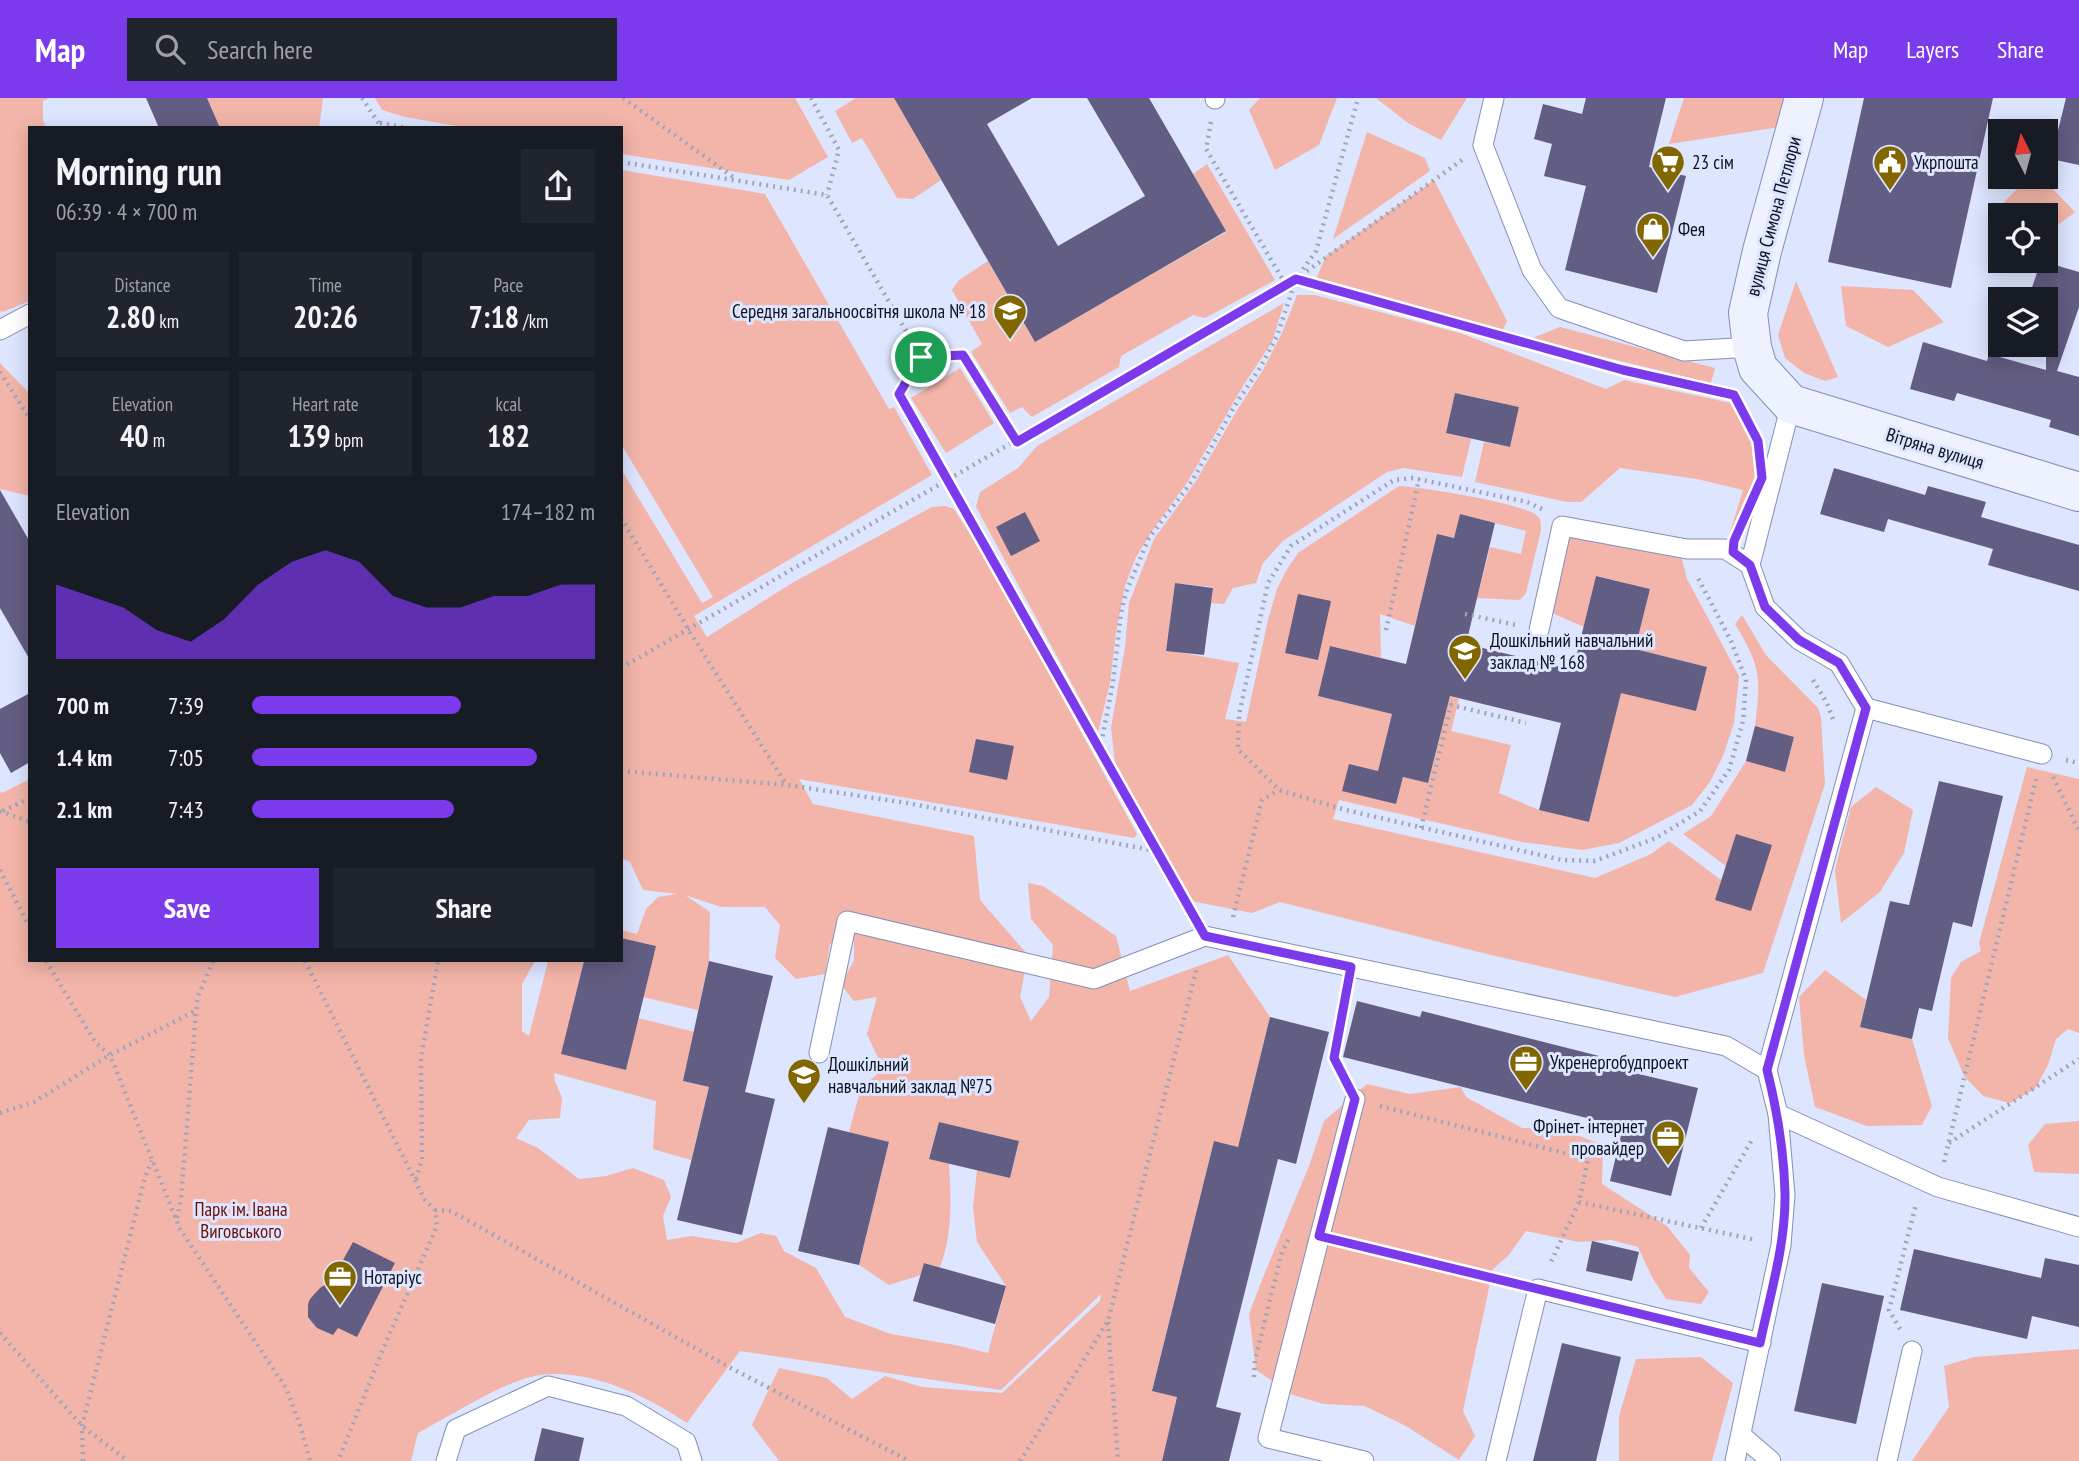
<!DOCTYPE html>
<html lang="en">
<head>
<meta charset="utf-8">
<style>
  body { margin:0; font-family:"PT Sans Narrow",sans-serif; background:#20242c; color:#f1f3f6; height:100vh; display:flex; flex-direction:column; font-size:26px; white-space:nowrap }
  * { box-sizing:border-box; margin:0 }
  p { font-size:23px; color:#9ea1a6 }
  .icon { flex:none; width:38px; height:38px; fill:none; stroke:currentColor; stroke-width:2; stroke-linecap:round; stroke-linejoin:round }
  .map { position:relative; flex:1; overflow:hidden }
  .sheet { position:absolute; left:28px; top:28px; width:595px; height:836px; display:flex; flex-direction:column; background:#171b24; border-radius:0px; box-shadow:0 4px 18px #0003 }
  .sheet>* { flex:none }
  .needle { width:46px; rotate:354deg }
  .fabs { position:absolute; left:1988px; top:21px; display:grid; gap:14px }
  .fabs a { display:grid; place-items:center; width:70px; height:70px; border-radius:0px; background:#171b24; box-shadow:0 4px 18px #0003; font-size:35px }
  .pin { position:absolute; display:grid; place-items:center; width:60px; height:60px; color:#fff; margin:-30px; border:4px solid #fff; border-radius:50%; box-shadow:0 2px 7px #0007 }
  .round { display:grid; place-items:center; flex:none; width:74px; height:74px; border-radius:0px; background:#20242c }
  .headline { display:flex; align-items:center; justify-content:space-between; height:119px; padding:0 28px }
  h1 { font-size:38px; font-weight:600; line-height:52px }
  .metrics { display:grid; grid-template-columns:repeat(3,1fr); gap:10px; height:119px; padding:7px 28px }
  .metrics div { display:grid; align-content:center; border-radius:0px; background:#20242c; text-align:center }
  .metrics b { font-size:30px; font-weight:600 }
  .metrics small { font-size:19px; font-weight:400 }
  .metrics p { font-size:19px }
  .chart { height:196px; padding:14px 28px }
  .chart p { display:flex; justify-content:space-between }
  .chart svg { width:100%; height:126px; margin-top:7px; fill:#7c3aed; opacity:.7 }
  .action { display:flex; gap:14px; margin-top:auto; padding:14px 28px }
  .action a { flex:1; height:80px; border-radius:0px; background:#7c3aed; color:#fff; font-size:28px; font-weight:600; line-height:80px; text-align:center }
  .action a+a { background:#20242c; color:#f1f3f6 }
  ul { padding:0 28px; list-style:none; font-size:23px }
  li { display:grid; grid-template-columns:112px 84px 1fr; align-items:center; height:52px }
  li i { height:18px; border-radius:9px; background:#7c3aed }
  header { display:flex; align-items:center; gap:42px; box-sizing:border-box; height:98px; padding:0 35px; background:#7c3aed; color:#fff }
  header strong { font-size:33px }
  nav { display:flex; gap:38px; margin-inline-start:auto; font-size:24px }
  .search { width:490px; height:63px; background:#20242c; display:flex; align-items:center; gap:18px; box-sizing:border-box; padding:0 24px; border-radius:0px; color:#9ea1a6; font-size:26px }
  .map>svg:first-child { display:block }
  .green { fill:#f3b5a9 }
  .building { fill:#625d82 }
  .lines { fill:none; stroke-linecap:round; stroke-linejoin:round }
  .lane-casing { stroke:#838fb6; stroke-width:21 }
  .secondary-casing { stroke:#838fb6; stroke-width:40 }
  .path { stroke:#9ea5bb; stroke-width:4.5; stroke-dasharray:2 5; stroke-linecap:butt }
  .lane { stroke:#fff; stroke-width:19 }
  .secondary { stroke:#eef2ff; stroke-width:38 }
  .route-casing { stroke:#fff; stroke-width:14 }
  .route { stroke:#7c3aed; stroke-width:9 }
  .labels { text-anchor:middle; stroke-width:6; stroke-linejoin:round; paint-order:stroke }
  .poi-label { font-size:19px; fill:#0c111f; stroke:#dde5ff; text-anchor:start }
  .street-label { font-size:19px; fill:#0c111f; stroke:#dde5ff }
  .park-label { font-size:19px; fill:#6e0e04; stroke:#dde5ff }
</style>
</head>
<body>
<header>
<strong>Map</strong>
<div class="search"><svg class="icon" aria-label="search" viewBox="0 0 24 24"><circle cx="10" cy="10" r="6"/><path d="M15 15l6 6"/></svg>Search here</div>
<nav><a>Map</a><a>Layers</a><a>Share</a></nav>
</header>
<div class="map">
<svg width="2079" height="1363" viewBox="0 0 2079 1363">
  <rect width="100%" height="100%" fill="#dde5ff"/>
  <g class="green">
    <polygon points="0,0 49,0 43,3 43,22 46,30 30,30 30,203 2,214 0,213"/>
    <polygon points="207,0 323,0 319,30 220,30"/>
    <polygon points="375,0 795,0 828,59 789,82 621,56 621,30 468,30 405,19 382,12"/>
    <polygon points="856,0 894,0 941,82 913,101 897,100 862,40 852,45 835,13"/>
    <polygon points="1260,0 1337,0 1319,47 1275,72 1249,12"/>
    <polygon points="1376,0 1467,0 1441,42 1408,25"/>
    <polygon points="1684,0 1793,0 1787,28 1669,46"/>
    <polygon points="1367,34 1425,60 1430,73 1333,141"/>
    <polygon points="1207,66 1275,182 1205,220 1193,217 1121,258 1119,269 1032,319 1022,309 1010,315 971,254 982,246 952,192 959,182 988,163 1035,243 1226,134 1193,76"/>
    <path d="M621,72L765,96L889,311L894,309L932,377L694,518L707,539L792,485L932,409L945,408L954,411L988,464L1137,736L1134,740L799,681L813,706L974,738L980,802L1028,857L1020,899L1031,923L1049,899L1053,847L1031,821L1028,785L1043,788L1116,838L1130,893L1228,857L1270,919L1238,1049L1214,1043L1152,1292L1177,1299L1162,1363H779L752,1327L779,1270L827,1280L852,1301L885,1278L922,1289L1002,1295L1100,1203L1101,1196L1001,1292L740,1253L687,1325C646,1297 581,1266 530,1279C497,1288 450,1318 418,1335L411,1363H0V693L2,695L30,681V863H535L522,886V933L529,938L548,863H584L562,956L626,972L638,920L695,934L683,983L709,989L691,1062L653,1051L656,1003L554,975L555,983L562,1000L560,1020L529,1022L516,1040L538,1050L579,1081L606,1078L633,1070L664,1082L671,1099L663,1118L667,1142L691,1138L736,1145L761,1135L776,1138L784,1153L816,1170L845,1219L891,1236L955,1247L988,1255L1006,1188L977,1144L973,1109L977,1072L1010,1080L1019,1043L939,1024L929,1060L949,1065C951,1101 953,1135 940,1169L925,1165L921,1177L889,1187L859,1167L889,1045L849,1034L861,990L883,971L867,936L877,899L854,903L841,887L854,862V843L830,846L825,876L796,881L775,860L780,827L765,809H721L685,797L710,814L709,863L698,912L643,899L656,848L621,840V832L637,836L646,811L658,799L677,796L643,792L630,764L621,760V371L702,505L713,499L621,346Z"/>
    <polygon points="2029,79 2041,79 2075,114 2046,136 2046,117 2003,117 1998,110"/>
    <polygon points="1434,82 1507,223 1503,232 1316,181 1326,158"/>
    <polygon points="1796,183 1838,279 1825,283 1804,275 1785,260 1778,237"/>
    <polygon points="1841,188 1913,192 1944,224 1888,249 1846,228"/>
    <path d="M1297,197H1315L1460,235L1606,291L1624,282L1731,305C1739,318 1752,334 1755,348C1760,375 1746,422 1728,441L1743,392L1697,381L1620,370L1581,404H1567L1475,384L1484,344L1510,349L1519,309L1455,295L1446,335L1471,341L1462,379L1403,370L1387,374L1283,443L1263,465L1256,485L1233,490L1224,506L1211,505L1213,489L1175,485L1166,552L1239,565L1225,621L1246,624L1268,522L1277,491L1286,473L1298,455L1399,388C1421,389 1521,405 1536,417C1541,420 1541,426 1541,432L1526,495L1520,502L1477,500L1490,449L1521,456L1526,433L1460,416L1454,440L1437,437L1415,528L1380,516L1381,560L1330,548L1318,598L1392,616L1378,673L1349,667L1396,706L1403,679L1428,685L1450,598L1459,601L1451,633L1511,647L1499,695L1539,712L1589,724L1611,634L1599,565L1696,613L1707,569L1635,551L1650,491L1597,478L1584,529L1545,512L1563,441L1576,433L1680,454L1687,481L1739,578L1734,625L1723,658L1710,684L1692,707L1619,745L1582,752L1522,744L1339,702L1333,721L1595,780L1651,756L1669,743L1721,782L1772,747L1736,736L1726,768L1683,736L1711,718L1746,663L1785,673L1794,640L1755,628C1761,579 1761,569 1735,526L1742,517L1766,557L1818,610L1821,619L1825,686L1763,875L1675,899L1495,858L1280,804L1252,815L1191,803L1115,664L1111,630L1125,549L1129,505L1154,441L1196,383L1239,309L1263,272L1282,235Z"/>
    <polygon points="1284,205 1272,244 1243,288 1188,383 1152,433 1136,459 1125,488 1116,534 1110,585 1098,634 976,409 980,394 1018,370 1037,348"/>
    <polygon points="1560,229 1715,270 1711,285 1530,241"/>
    <polygon points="0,265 30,296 30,398 0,391"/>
    <polygon points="960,270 994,325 946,355 911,300"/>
    <polygon points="2027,669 2079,681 2079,935 2068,931 2056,941 2048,967 2035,991 2010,1005 1983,998 1964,978 1948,940 1951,880 1961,864 1981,853 1979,845"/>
    <polygon points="1876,689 1913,712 1904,755 1880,794 1841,825 1835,772 1851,709"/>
    <polygon points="1825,872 1866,902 1860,929 1912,941 1932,1008 1922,1027 1867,1028 1815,1009 1804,957 1799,899"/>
    <polygon points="1367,986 1410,996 1461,989 1466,999 1522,1030 1561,1031 1603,1047 1602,1086 1667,1128 1690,1157 1689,1170 1709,1194 1701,1206 1666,1201 1652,1179 1638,1149 1611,1142 1579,1144 1526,1133 1509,1157 1493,1171 1463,1313 1475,1338 1459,1362 1406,1328 1365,1308 1324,1306 1293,1297 1256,1272 1249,1216 1262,1182 1309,1068 1324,1023"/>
    <polygon points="2079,1023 2079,1076 2034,1074 2028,1047 2045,1026"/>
    <polygon points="2079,1251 2079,1363 1912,1363 1949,1309 1944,1268 1974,1259"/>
    <polygon points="1701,1259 1733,1285 1712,1363 1619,1363 1619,1318 1636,1261"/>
  </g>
  <g class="building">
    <polygon points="146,0 207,0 220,30 159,30"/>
    <polygon points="894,0 1032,0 987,26 1058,148 1145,98 1087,0 1149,0 1226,133 1035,244"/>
    <polygon points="1586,0 1666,0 1649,69 1686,78 1657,195 1565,172 1586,88 1544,78 1552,46 1534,41 1543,6 1582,16"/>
    <polygon points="1864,0 1993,0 1951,190 1828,164"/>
    <polygon points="2066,0 2079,0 2079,67 2051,61"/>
    <polygon points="2041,163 2079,174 2079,209 2057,273 2079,279 2079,338 2049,329 2051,322 1957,295 1954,303 1910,291 1923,244 1987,263 1989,256 2046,272 2046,201 2028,201"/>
    <polygon points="1455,295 1519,309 1510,349 1446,335"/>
    <polygon points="1834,370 1925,397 1928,388 1986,404 1981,419 2079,447 2079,493 1988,467 1993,451 1888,421 1884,434 1820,416"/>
    <polygon points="0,392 30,444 30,562 0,510"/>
    <polygon points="1025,414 1040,443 1011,458 996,429"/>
    <polygon points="1460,416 1495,425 1466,546 1573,572 1596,478 1650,491 1635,551 1707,569 1696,613 1621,595 1589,724 1539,712 1561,625 1450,598 1428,685 1403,679 1396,706 1342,693 1349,666 1378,673 1392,616 1318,598 1330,548 1406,566 1437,436 1454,440"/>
    <polygon points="1175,485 1213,490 1204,557 1166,553"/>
    <polygon points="1298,496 1331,503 1318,562 1285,555"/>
    <polygon points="30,595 30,664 11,675 0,655 0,611"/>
    <polygon points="1755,628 1794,639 1785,674 1746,663"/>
    <polygon points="976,641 1014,648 1007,682 969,674"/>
    <polygon points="1939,683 2003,698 1972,829 1953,824 1932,913 1919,910 1912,941 1860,929 1890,803 1909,807"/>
    <polygon points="1736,736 1772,747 1751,813 1715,802"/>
    <polygon points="621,840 656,848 626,972 561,956 584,863 621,863"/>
    <polygon points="709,863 773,878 745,994 775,1001 742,1137 677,1122 709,989 683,983"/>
    <polygon points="1357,903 1420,919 1422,913 1611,961 1609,969 1698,990 1671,1098 1610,1083 1623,1029 1343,959"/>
    <polygon points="1270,919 1329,934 1296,1066 1278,1061 1216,1309 1241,1315 1229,1363 1162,1363 1177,1299 1152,1293 1214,1043 1238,1049"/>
    <polygon points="939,1024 1019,1043 1010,1080 929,1061"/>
    <polygon points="828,1029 889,1044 859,1167 798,1153"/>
    <polygon points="1592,1143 1639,1154 1632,1183 1586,1173"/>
    <polygon points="353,1144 395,1165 357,1239 338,1230 333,1237 317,1230 312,1224 308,1219 308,1206 310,1201 320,1190 332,1182"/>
    <polygon points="1914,1151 2041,1180 2045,1160 2079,1167 2079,1229 2032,1218 2027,1241 1900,1212"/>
    <polygon points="924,1165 1006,1188 995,1226 913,1203"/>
    <polygon points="1822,1185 1884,1198 1856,1326 1794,1313"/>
    <polygon points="1562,1245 1621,1259 1596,1363 1533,1363"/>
    <polygon points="542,1330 584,1340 579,1363 534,1363"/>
  </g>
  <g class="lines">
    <g class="lane-casing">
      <g id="lane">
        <polyline points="1215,0 1215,1"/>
        <polyline points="1494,0 1483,47 1532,172 1559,210 1684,253 1752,249"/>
        <polyline points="0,232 30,216"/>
        <polyline points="1539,532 1562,428 1687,451 1725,451 1750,467"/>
        <polyline points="1866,610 2042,656"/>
        <polyline points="819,955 847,823 1094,881 1205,838 1726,948 1767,972"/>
        <polyline points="1355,1001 1268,1340 1364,1363"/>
        <polyline points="1778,1016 1938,1089 2079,1129"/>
        <polyline points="1742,1338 1771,1363"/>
        <polyline points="446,1363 456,1331 548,1288 626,1308 686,1344 692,1363"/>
        <polyline points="1496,1363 1538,1191 1761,1245"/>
        <polyline points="1735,1363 1781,1147 1785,1097 1778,1016 1767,972 1866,610 1839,565 1799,542 1765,509 1750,467 1791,306"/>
        <polyline points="1887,1363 1912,1253"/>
      </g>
    </g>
    <g class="secondary-casing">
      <polyline id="secondary" points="1804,0 1762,153 1748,215 1752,249 1758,270 1791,306 2079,394"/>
    </g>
    <g class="path">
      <polyline points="362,0 382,30"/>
      <polyline points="623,0 736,81"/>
      <polyline points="811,0 839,52 827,97"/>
      <polyline points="1211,24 1206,51 1286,187"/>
      <polyline points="380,25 406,30"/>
      <polyline points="621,64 827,97 921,259 963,257 1017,344"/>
      <polyline points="1297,182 1623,272 1732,296"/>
      <polyline points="921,259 899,296 1193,815"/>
      <polyline points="0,274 30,321"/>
      <polyline points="1740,307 1755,337"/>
      <polyline points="1542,411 1527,404 1413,380 1394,382 1291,448 1268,485 1239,617 1238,651 1279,692 1346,712 1562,762 1595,763 1656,740 1700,713 1729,672 1743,623 1746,582 1731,543 1697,478"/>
      <polyline points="621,420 688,531 786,686"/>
      <polyline points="1465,516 1516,527"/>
      <polyline points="1386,532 1419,381"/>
      <polyline points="621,570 1296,181 1316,153 1358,0"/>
      <polyline points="1813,582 1827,605 1834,624"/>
      <polyline points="1100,652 1113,584 1121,515 1126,494 1149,440 1192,383 1237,304 1260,270 1277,238 1296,181 1462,62"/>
      <polyline points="2066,662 2079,665"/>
      <polyline points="621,673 787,687 907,705 1156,753"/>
      <polyline points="2053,679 2079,733"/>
      <polyline points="0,713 30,724"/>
      <polyline points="3,713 30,700"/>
      <polyline points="1421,730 1451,607 1526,625"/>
      <polyline points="0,772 30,830"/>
      <polyline points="1233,819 1262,702 1279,692"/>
      <polyline points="46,863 95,944 110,957 180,1131 286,1290 300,1327 310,1363"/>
      <polyline points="305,863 425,1102 435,1112 437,1128 384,1249 338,1363"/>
      <polyline points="1344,979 1334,960 1346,894"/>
      <polyline points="1380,1008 1588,1061 1579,1104 1550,1166"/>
      <polyline points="0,1015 34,1004 110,957 195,913"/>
      <polyline points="1949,1045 2079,961"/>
      <polyline points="1944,1064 2036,681"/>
      <polyline points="416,1081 422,1062 421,960 438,863"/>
      <polyline points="1579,1104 1756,1142"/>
      <polyline points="435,1112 451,1113 729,1269 909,1363"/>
      <polyline points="177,1120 181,1101 196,913 198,898 213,863"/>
      <polyline points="1701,1130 1753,1040"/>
      <polyline points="1344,1144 1512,1185"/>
      <polyline points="1108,1224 1118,1363"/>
      <polyline points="1900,1231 1889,1212 1916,1106"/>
      <polyline points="0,1235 82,1328 128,1363"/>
      <polyline points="1254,1279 1255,1262 1282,1154 1290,1139"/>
      <polyline points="83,1363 82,1328 145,1079 152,1063"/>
      <polyline points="1020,1363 1108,1223 1197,869"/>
    </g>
    <use href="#lane" class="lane"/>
    <use href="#secondary" class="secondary"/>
  </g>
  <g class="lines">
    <g class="route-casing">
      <path id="route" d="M1296,181L1623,272L1734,297L1758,343L1762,380L1734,443L1733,454L1750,467L1765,509L1799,542L1839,565L1866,610L1767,972C1777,1012 1784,1054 1785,1095C1786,1145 1770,1197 1760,1245L1319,1138L1355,1001L1334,960L1351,869L1205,838L899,296L921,259L963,257L1017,344Z"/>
    </g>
    <use href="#route" class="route"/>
  </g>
  <defs>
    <g id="supermarket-pin" transform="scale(1.75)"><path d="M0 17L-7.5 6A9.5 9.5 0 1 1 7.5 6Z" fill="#826700" stroke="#dde5ff"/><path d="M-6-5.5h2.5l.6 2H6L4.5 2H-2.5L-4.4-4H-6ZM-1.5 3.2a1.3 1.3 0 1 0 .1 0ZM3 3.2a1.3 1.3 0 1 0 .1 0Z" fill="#fff"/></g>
    <g id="civic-pin" transform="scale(1.75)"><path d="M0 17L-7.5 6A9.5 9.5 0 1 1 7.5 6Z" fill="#826700" stroke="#dde5ff"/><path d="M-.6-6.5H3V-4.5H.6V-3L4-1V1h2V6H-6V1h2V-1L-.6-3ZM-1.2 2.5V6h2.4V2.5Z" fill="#fff"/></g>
    <g id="shop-pin" transform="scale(1.75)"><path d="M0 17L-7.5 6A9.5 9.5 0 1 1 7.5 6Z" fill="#826700" stroke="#dde5ff"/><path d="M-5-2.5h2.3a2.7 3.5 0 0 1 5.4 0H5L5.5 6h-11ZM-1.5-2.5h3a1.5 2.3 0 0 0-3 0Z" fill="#fff"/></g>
    <g id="school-pin" transform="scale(1.75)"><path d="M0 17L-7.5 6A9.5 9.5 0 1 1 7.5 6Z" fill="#826700" stroke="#dde5ff"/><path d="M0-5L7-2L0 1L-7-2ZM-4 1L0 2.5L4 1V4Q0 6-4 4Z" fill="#fff"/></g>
    <g id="office-pin" transform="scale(1.75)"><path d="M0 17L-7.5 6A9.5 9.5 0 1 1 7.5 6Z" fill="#826700" stroke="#dde5ff"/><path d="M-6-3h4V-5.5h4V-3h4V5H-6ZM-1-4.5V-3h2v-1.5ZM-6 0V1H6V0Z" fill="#fff"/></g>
  </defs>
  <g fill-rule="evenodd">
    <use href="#supermarket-pin" x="1668" y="64"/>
    <use href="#civic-pin" x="1890" y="64"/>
    <use href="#shop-pin" x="1653" y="131"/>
    <use href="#school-pin" x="1010" y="213"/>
    <use href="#school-pin" x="1465" y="553"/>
    <use href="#office-pin" x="1526" y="964"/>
    <use href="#school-pin" x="804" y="977"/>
    <use href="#office-pin" x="1668" y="1039"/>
    <use href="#office-pin" x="340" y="1179"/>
  </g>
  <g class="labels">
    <g class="poi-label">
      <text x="1692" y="71">23 сім</text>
      <text x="1914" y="71">Укрпошта</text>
      <text x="1678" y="138">Фея</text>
      <text x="986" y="220" text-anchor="end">Середня загальноосвітня школа № 18</text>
      <text x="1490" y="549">Дошкільний навчальний<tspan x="1490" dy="22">заклад № 168</tspan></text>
      <text x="1550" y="971">Укренергобудпроект</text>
      <text x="828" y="973">Дошкільний<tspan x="828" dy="22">навчальний заклад №75</tspan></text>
      <text x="1644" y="1035" text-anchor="end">Фрінет- інтернет<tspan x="1644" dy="22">провайдер</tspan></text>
      <text x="364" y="1186">Нотаріус</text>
    </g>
    <g class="street-label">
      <text transform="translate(1773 118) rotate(-75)" y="7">вулиця Симона Петлюри</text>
      <text transform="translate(1935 350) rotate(17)" y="7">Вітряна вулиця</text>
    </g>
    <g class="park-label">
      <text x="241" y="1118">Парк ім. Івана<tspan x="241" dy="22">Виговського</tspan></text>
    </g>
  </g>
</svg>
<div class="fabs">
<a><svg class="needle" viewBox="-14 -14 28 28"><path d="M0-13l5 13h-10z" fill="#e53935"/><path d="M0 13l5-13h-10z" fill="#9ea1a6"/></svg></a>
<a><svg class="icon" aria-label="locate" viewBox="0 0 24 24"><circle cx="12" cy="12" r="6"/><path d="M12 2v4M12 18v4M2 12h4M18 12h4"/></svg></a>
<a><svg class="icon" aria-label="layers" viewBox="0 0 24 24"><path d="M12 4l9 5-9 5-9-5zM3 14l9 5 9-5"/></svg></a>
</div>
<div class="pin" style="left:921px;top:259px;background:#1e9e55"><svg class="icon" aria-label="arrive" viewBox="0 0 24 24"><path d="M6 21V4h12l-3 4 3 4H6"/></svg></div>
<section class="sheet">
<div class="headline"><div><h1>Morning run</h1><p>06:39 · 4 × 700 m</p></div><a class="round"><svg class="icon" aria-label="share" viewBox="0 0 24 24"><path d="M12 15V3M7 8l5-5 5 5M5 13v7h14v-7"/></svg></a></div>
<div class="metrics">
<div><p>Distance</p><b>2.80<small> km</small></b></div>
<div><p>Time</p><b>20:26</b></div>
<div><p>Pace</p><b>7:18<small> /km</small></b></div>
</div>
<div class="metrics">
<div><p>Elevation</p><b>40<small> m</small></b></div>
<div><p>Heart rate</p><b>139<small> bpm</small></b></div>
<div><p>kcal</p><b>182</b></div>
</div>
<div class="chart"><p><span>Elevation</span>174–182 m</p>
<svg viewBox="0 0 160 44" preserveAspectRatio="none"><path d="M0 44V18L10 22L20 26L30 34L40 38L50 30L60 18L70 10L80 6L90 10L100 22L110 26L120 26L130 22L140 22L150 18L160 18V44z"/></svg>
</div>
<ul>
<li><b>700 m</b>7:39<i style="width:61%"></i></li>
<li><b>1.4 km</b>7:05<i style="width:83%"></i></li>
<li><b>2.1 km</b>7:43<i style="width:59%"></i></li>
</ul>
<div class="action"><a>Save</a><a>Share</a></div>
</section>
</div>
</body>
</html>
